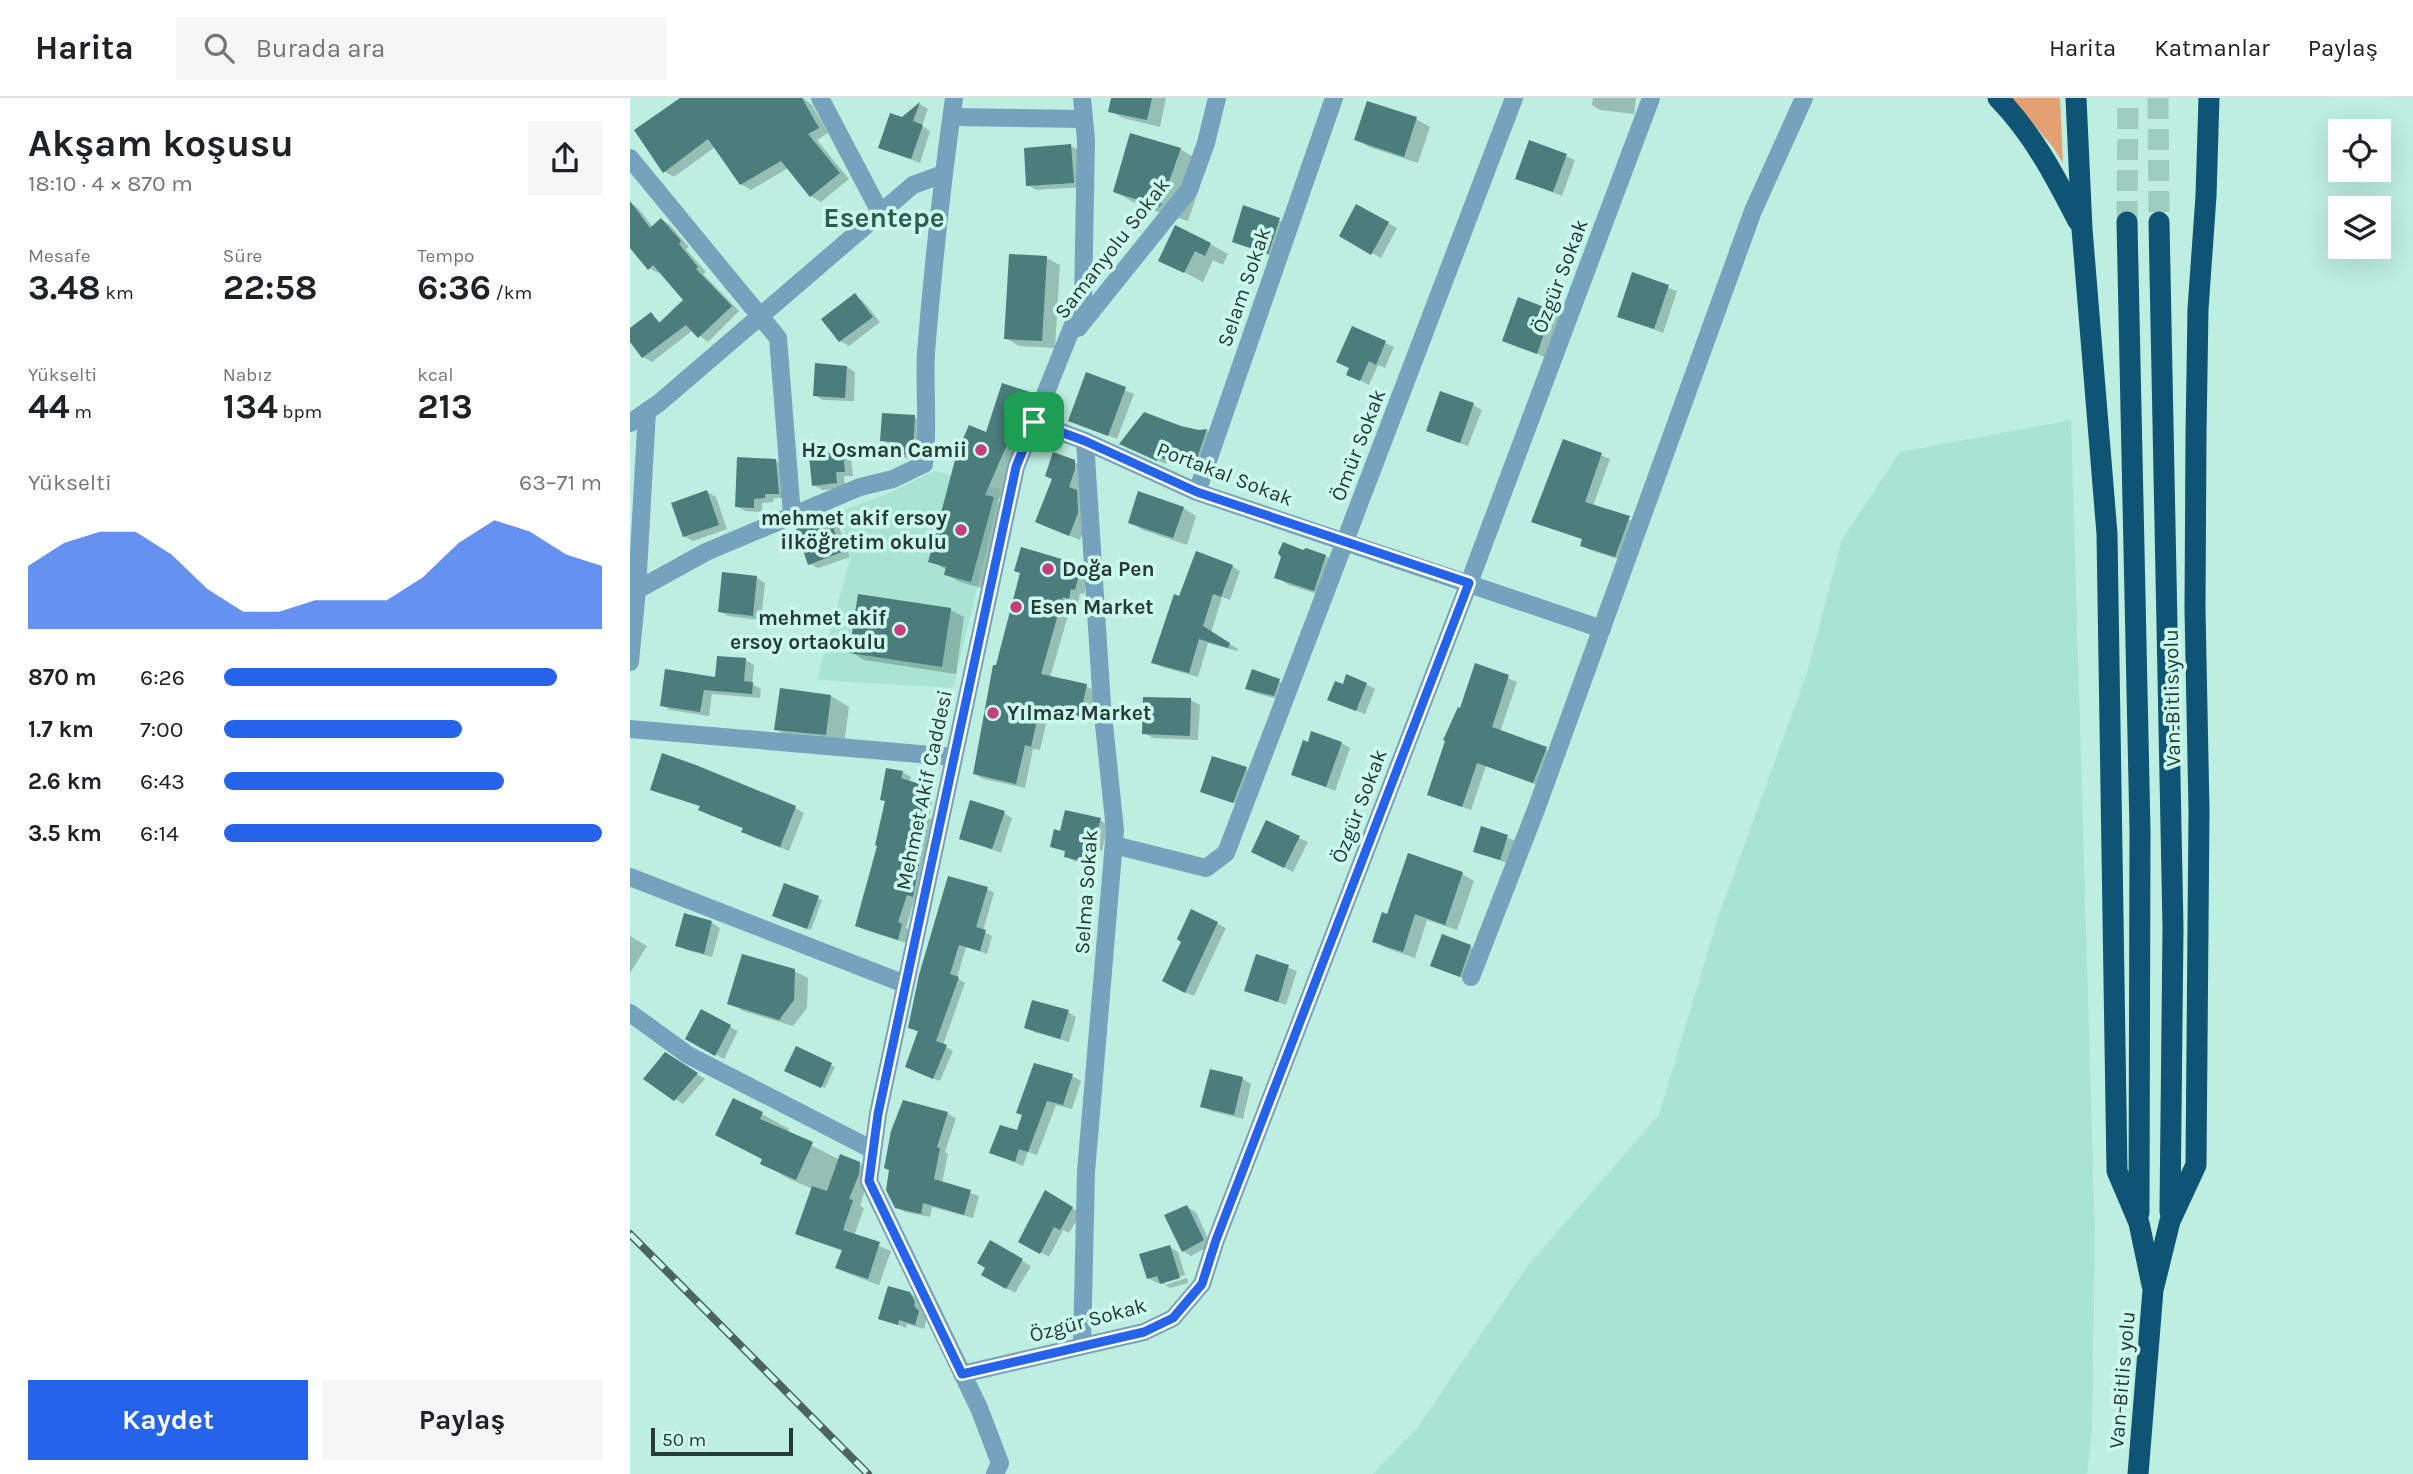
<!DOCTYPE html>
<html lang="tr">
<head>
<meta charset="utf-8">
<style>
  body { margin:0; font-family:Karla,sans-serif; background:#f6f6f6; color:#202124; height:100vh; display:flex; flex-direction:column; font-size:26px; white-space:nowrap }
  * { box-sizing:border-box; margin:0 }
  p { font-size:23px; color:#757577 }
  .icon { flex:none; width:38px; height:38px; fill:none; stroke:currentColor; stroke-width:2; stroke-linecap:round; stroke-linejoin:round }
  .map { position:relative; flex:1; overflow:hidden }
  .side { display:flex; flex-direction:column; background:#fff; width:630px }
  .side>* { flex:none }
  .tools { position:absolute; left:1698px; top:21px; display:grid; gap:14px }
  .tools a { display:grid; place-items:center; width:63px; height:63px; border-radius:0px; background:#fff; box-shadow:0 7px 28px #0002; font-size:35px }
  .scale { position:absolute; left:21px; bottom:18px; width:142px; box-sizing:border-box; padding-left:7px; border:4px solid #273a35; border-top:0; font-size:19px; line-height:24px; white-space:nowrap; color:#273a35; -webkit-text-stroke:5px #cafbed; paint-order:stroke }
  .pin { position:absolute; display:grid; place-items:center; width:60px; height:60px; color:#fff; margin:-30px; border-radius:14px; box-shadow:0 4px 10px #0006 }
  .round { display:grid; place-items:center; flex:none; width:74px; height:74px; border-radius:0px; background:#f6f6f6 }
  .headline { display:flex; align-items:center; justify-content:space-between; height:119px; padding:0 28px }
  h1 { font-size:38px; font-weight:700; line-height:52px }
  .metrics { display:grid; grid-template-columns:repeat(3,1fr); gap:10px; height:119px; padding:7px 28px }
  .metrics div { display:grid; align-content:center }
  .metrics b { font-size:35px; font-weight:700 }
  .metrics small { font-size:19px; font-weight:400 }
  .metrics p { font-size:19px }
  .chart { height:196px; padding:14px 28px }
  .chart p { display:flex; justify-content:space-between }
  .chart svg { width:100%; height:126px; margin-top:7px; fill:#2563eb; opacity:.7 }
  .cta { display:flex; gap:14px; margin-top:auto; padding:14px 28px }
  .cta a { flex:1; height:80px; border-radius:0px; background:#2563eb; color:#fff; font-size:28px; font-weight:700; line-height:80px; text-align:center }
  .cta a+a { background:#f6f6f6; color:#202124 }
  ul { padding:0 28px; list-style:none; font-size:23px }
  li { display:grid; grid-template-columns:112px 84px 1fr; align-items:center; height:52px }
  li i { height:18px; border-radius:9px; background:#2563eb }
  header { display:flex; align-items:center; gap:42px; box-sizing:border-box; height:98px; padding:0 35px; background:#fff; border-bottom:2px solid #e0e0e0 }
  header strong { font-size:33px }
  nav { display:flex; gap:38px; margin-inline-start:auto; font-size:24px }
  .search { width:490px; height:63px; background:#f6f6f6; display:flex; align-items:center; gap:18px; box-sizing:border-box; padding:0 24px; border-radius:0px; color:#757577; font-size:26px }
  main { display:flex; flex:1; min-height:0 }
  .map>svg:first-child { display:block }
  .built { fill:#a9e3d2 }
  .green { fill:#e3a173 }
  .shadow { fill:#0003 }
  .building { fill:#4c7d7d }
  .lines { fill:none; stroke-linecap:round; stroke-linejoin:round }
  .highway-tunnel { stroke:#9fcabe; stroke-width:21; stroke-dasharray:21 10; stroke-linecap:butt }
  .minor { stroke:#75a2bd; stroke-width:18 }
  .highway { stroke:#0f5474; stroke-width:21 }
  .rail-casing { stroke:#4b655e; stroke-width:8 }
  .rail { stroke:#cafbed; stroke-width:5; stroke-dasharray:16; stroke-linecap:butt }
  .route-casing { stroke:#fff; stroke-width:14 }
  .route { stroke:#2563eb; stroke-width:9 }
  .poi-dot { fill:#c53e7d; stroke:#cafbed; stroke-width:2.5 }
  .labels { text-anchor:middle; stroke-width:7; stroke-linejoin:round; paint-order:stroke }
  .street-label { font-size:21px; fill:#273a35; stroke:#cafbed }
  .poi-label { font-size:21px; font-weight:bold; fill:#273a35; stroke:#cafbed; text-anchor:end }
  .district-label { font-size:28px; font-weight:bold; fill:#305d52; stroke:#cafbed }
</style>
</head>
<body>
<header>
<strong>Harita</strong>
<div class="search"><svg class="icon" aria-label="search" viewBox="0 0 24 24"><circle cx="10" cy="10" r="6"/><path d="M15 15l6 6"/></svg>Burada ara</div>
<nav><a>Harita</a><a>Katmanlar</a><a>Paylaş</a></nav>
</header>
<main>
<section class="side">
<div class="headline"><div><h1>Akşam koşusu</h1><p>18:10 · 4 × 870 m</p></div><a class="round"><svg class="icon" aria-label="share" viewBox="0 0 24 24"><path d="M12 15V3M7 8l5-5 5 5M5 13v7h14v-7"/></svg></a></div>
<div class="metrics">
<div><p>Mesafe</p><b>3.48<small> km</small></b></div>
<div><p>Süre</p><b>22:58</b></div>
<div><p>Tempo</p><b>6:36<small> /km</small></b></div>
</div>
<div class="metrics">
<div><p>Yükselti</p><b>44<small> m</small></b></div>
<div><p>Nabız</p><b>134<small> bpm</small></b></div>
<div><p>kcal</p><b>213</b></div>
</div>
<div class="chart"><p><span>Yükselti</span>63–71 m</p>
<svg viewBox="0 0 160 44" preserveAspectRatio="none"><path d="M0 44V22L10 14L20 10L30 10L40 18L50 30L60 38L70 38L80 34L90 34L100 34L110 26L120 14L130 6L140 10L150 18L160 22V44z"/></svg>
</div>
<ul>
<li><b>870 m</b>6:26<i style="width:88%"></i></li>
<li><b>1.7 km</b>7:00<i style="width:63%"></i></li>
<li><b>2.6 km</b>6:43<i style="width:74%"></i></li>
<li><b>3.5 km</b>6:14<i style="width:100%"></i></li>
</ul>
<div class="cta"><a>Kaydet</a><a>Paylaş</a></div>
</section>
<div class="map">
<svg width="1783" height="1376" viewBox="0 0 1783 1376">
  <rect width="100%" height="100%" fill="#bdeee0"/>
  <g class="built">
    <polygon points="1441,322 1465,1138 1462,1333 1457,1376 743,1376 788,1329 899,1166 1029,1017 1088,820 1177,575 1212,442 1270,354"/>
    <polygon points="305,373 371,391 323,590 187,582 221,458 208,414 255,397"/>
  </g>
  <polygon class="green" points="1381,0 1430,0 1433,65 1423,49"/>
  <g class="shadow">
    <polygon points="52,0 173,0 182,7 198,35 187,42 219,81 191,104 181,98 158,70 121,92 111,86 85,49 44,79 34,73"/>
    <polygon points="483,0 536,0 530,29 493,20 480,13"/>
    <polygon points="963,0 1006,0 1004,16 970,12 962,7"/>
    <polygon points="290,6 298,11 292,28 300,33 290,65 250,50 273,21"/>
    <polygon points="786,21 800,29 788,65 739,49 726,41"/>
    <polygon points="441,48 450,53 452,89 406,92 398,87"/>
    <polygon points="550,51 577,67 558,123 512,109 485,94"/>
    <polygon points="936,58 945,62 932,98 887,80"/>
    <polygon points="0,105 8,110 23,129 32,122 40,127 59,149 56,151 76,174 73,176 109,213 78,244 63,232 22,264 13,259 0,241 0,232 21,217 32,225 55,202 30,173 28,175 19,170 2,150 0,151"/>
    <polygon points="727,108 767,130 751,160 711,138"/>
    <polygon points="614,109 658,126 646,160 604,143"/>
    <polygon points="580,146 598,156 593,167 583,162 573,184 531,162"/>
    <polygon points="381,158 417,160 430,167 425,250 389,248 376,240"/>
    <polygon points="1003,177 1047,193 1033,235 989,218"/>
    <polygon points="225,198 233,203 250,224 219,248 210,243 194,221"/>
    <polygon points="889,202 930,218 915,259 874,242"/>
    <polygon points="723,230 764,249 755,270 748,267 739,287 727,281 721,270"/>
    <polygon points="217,269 225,274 224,303 193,302 184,297"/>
    <polygon points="457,276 504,296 487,341 440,322"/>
    <polygon points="373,287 403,297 416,304 400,332 368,404 377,409 355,491 330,484 316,476 317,472 300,463 357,337"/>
    <polygon points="843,307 852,312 838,348 807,337"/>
    <polygon points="284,319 293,324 292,361 275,360 267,355 267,348 260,347 252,342"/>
    <polygon points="577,333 585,337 571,375 537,363 536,366 499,350"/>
    <polygon points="934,343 980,361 963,408 1008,425 994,463 960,452 952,447 954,442 904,423"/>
    <polygon points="213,355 221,360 223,378 214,378 215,390 192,392 184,387"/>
    <polygon points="146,363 154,368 157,400 144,400 143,404 132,405 132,414 115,413 106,408"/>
    <polygon points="444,364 455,370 456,378 449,395 457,400 458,421 450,442 407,424"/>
    <polygon points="77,394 86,399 97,431 63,443 54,438"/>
    <polygon points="553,410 566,418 557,447 513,432 500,424"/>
    <polygon points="199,421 208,426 220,459 188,470 180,466"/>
    <polygon points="674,455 695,458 709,466 697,499 659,487 646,479 653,459"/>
    <polygon points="602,468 610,473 600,502 592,499 581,535 608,551 607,553 578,545 568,579 532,569 523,564 550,500"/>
    <polygon points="451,469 460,474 454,496 450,495 448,505 442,503 420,580 456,588 465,593 459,621 419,613 410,652 403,651 395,690 354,681 345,676 365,569"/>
    <polygon points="127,480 135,485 131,522 98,518 90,513"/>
    <polygon points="229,498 321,512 334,519 326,576 234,562 221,554"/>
    <polygon points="115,562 124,567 122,586 131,591 130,600 82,596 79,618 40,612 32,607 87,581"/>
    <polygon points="847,568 887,584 870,634 924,655 912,689 856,668 841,712 799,696"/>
    <polygon points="623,573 658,587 652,602 625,595 617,590"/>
    <polygon points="736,586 745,591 735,616 708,606 714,588"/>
    <polygon points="201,598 219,609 214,646 164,642 146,631"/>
    <polygon points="515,601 561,602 570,607 568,642 523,640 514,635"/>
    <polygon points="711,645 720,650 705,693 663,676"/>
    <polygon points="616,671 624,675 612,708 572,693"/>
    <polygon points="272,674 281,679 279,684 304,694 299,720 303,722 285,800 276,830 280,832 276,845 235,832 227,828"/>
    <polygon points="22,691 165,710 174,715 159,753 122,739 114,734 115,731 79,717 71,712 72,709"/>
    <polygon points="374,715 382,720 371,755 331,740"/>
    <polygon points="470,722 478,727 472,753 464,750 459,766 444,763 436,758 437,754 422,748 431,735"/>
    <polygon points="852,730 886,743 879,766 845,753"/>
    <polygon points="669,740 678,744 663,774 632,758"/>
    <polygon points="832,776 844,783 827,832 797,822 785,860 756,850 744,843 758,818"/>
    <polygon points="155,787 192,802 181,832 148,819"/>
    <polygon points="357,791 364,795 353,833 362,838 357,856 336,849 327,880 335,885 313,947 323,953 310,983 284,973 289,934 280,930"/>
    <polygon points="562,813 596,830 564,898 542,888"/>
    <polygon points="55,817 82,825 90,830 82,859 56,852 47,847"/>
    <polygon points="0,838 17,848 0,875"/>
    <polygon points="813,838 849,853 839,882 811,872"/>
    <polygon points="627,858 667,873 656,907 616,892"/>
    <polygon points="164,873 178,880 177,910 163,928 113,913 99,905"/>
    <polygon points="71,914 108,933 94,961 57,940"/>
    <polygon points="438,914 446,919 439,944 404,934 396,929"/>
    <polygon points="167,950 205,969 195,990 157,972"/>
    <polygon points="35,957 75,981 53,1006 45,1001"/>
    <polygon points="581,973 613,981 621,986 613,1021 581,1013 572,1008"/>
    <polygon points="442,978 451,983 442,1011 426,1007 407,1057 398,1054 393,1068 362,1054 388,1034 394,1017"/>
    <polygon points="274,1004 318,1016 326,1020 315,1054 318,1056 312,1085 349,1098 343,1120 302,1109 300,1119 275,1114 266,1109 260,1072"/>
    <polygon points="132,1016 159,1031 157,1035 210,1062 229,1065 241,1072 230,1108 234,1110 224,1138 261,1153 249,1187 219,1176 207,1170 213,1153 179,1141 167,1135 183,1091 159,1081 132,1065 133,1062 87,1037"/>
    <polygon points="416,1095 451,1115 439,1135 433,1132 419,1159 390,1143"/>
    <polygon points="557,1109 566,1114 581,1147 561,1158 553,1153"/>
    <polygon points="361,1145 401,1168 385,1195 353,1177 358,1169"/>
    <polygon points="540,1149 548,1154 555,1177 535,1183 535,1187 557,1180 558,1185 540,1190 531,1184 527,1185 518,1180"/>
    <polygon points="279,1195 289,1201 293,1210 292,1214 297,1219 294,1231 277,1226 276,1230 251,1220"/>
  </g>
  <g class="building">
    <polygon points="50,0 172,0 189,30 178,36 210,75 180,99 151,63 110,87 78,41 33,75 4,32"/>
    <polygon points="481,0 522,0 517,22 478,14"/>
    <polygon points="737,3 787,19 774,59 724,42"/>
    <polygon points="290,4 283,23 293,27 281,61 248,50 260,15 272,19"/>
    <polygon points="500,35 551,50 530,109 483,94"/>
    <polygon points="899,42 937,56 923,94 885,81"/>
    <polygon points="441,46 444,85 396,88 394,50"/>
    <polygon points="0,103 20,130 31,120 51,143 49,146 68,169 66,171 102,208 68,240 56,227 12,260 0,244 0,230 21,214 29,225 53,202 23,167 18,172 0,150"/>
    <polygon points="726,106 759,124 741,157 709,138"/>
    <polygon points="613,107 650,120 638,156 602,144"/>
    <polygon points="545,127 581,145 575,158 565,153 554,175 528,163"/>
    <polygon points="379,156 417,158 412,243 374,241"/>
    <polygon points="1002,174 1039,187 1024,231 987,219"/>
    <polygon points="225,195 243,219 209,244 191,221"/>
    <polygon points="888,199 922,212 907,256 872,243"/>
    <polygon points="722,228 756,243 746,267 739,263 730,283 716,277 719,270 706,264"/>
    <polygon points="185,265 217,268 215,300 183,298"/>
    <polygon points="456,274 496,289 478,338 438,323"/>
    <polygon points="372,285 403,295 390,327 386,326 355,397 364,399 341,484 314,477 316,469 298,464 325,362 324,361 339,327 356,334"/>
    <polygon points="810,293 844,305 830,345 796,333"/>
    <polygon points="514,314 551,328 569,332 577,331 563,372 529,359 527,363 489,346"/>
    <polygon points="252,315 285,317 283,357 265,356 265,344 250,343"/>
    <polygon points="933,341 972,355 955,404 1000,418 985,459 950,448 952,441 901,424"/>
    <polygon points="213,353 215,374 206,374 207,385 182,388 179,357"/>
    <polygon points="423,354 445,362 445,371 439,389 447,392 448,415 439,438 405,424 422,381 415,378"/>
    <polygon points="107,359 146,361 149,396 135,396 135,400 124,401 124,410 105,409"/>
    <polygon points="77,392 89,427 53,439 41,405"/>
    <polygon points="508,393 554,409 543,440 498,425"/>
    <polygon points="199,419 212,454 178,467 166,431"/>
    <polygon points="653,444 673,452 676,450 696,457 684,493 644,480 651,459 648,455"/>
    <polygon points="391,449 452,467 445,492 441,491 439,501 433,499 411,576 457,586 450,618 410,609 401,649 395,647 386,686 343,676 363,567 366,567 390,475 384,473"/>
    <polygon points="566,453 603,467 591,499 583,496 573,528 600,545 598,550 569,541 559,575 521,565 544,496 549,498"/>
    <polygon points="92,474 127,478 123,518 88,514"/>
    <polygon points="228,496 321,510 312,569 219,555"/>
    <polygon points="87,558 116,560 114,583 123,584 122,596 74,592 70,614 30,608 35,571 85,579"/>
    <polygon points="845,565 879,577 862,629 917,649 903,685 847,665 832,709 797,697 815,643 813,642 828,609 830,610"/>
    <polygon points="622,571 650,581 644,598 615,591"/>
    <polygon points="716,576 737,585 726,613 697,602 705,583 713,586"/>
    <polygon points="150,590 201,597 196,637 144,632"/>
    <polygon points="513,599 561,600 560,638 512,636"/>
    <polygon points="681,633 712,644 696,689 661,677 673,642 678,644"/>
    <polygon points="32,655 66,667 166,708 150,749 111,734 113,730 68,712 70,708 20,692"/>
    <polygon points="582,658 617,669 603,705 570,694"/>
    <polygon points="256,670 273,673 271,680 296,688 291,715 296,716 285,766 289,767 283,799 277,797 268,824 272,826 268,842 225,828 247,748 245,747 255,703 250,702"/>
    <polygon points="340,702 375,713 362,751 329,741"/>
    <polygon points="435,712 471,720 463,749 455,747 451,763 434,759 435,753 420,749 424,731 430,733"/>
    <polygon points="636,722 670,738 654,770 621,754"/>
    <polygon points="851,728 878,737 870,762 843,754"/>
    <polygon points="778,755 833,774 815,827 785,816 773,854 742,844 752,814 757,816"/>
    <polygon points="318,778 358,789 346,829 356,832 350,853 329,847 320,876 329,879 306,943 317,947 303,981 275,969 288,933 278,930 289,877"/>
    <polygon points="154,785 189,798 177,831 142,818"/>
    <polygon points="561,811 588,824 555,895 532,883 551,844 547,841"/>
    <polygon points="54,815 82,823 74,856 45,848"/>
    <polygon points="812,836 841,847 830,879 800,868"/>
    <polygon points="112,856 165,871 164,902 149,922 97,906"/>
    <polygon points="626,856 659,867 648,904 614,893"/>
    <polygon points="402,902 439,912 430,941 394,930"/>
    <polygon points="71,911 101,927 85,958 55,941"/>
    <polygon points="166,948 202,965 191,990 154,973"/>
    <polygon points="35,954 68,975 44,1003 13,981"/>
    <polygon points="404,965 443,976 433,1007 417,1003 398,1054 389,1051 385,1064 359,1055 370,1027 387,1032 392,1017 386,1015"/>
    <polygon points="580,971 613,979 604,1017 570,1009"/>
    <polygon points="103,1000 133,1014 130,1021 183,1044 166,1082 130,1066 132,1061 85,1037"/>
    <polygon points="273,1002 318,1014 307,1049 310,1050 304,1081 341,1092 334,1117 293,1105 291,1116 265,1110 256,1092 259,1072 254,1070 261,1033"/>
    <polygon points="210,1056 230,1064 229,1076 219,1101 223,1102 213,1132 250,1144 238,1181 205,1170 212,1152 165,1136 182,1088 197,1093"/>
    <polygon points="415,1092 443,1109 430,1132 424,1129 410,1156 388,1144"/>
    <polygon points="557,1107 574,1142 552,1154 534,1117"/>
    <polygon points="360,1142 393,1161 376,1191 351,1177 355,1170 347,1165"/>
    <polygon points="540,1147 550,1180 530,1186 527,1178 517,1181 509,1156"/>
    <polygon points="258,1188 280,1194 285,1204 284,1208 289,1213 285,1227 269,1222 268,1227 248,1221"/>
  </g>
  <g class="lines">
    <g class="highway-tunnel">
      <polyline points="1528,0 1529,124"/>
      <polyline points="1497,124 1498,0"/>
    </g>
    <g class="minor">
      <polyline points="190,0 250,114"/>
      <polyline points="322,19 454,21"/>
      <polyline points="0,60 148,240 162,417"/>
      <polyline points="448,230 559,92 576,45 587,0"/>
      <polyline points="404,324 455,343 567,394 972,531"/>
      <polyline points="0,325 29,305 283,87 313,76"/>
      <polyline points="567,394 704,0"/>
      <polyline points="7,492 17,313"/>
      <path d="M0,564L7,492L76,454L230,389L263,381L294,366C299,328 294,291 296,254C303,169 312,84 324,0"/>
      <polyline points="0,631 324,659"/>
      <polyline points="484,747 576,770 596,755 884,0"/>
      <polyline points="0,779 275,886"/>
      <polyline points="841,879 907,709 1123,113 1174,0"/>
      <polyline points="0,915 58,957 243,1052"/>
      <polyline points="452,1248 456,1074 485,732 472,607 455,343"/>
      <polyline points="332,1276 514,1234 543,1220 572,1186 586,1142 839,485 1021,0"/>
      <polyline points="365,1376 370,1365 349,1310 239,1083 248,1016 386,369 453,202 456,42 452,0"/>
    </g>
    <g class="highway">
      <path d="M1368,0C1403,36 1425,78 1448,123"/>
      <polyline points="1446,0 1452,131 1477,436 1487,1073 1509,1125 1522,1187"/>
      <polyline points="1497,124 1510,732 1509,1115"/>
      <polyline points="1529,124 1543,830 1540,1114"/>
      <polyline points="1508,1376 1523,1192 1540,1123 1566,1067 1569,712 1565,511 1566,336 1568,211 1576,98 1579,0"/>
    </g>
    <g class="rail-casing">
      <polyline id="rail" points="0,1136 238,1376"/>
    </g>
    <use href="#rail" class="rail"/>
  </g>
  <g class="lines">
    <g class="route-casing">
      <polygon id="route" points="404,324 455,343 567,394 839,485 586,1142 572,1186 543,1220 514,1234 332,1276 239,1083 248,1016 386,369"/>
    </g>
    <use href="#route" class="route"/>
  </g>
  <g class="poi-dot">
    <circle cx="351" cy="352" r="7"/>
    <circle cx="331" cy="432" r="7"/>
    <circle cx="418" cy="471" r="7"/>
    <circle cx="386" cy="509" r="7"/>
    <circle cx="270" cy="532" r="7"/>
    <circle cx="363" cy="615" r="7"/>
  </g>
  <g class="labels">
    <g class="street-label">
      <text transform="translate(482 150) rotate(-52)" y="7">Samanyolu Sokak</text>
      <text transform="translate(930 178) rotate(-69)" y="7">Özgür Sokak</text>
      <text transform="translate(614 189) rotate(-71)" y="7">Selam Sokak</text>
      <text transform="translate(728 347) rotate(-69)" y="7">Ömür Sokak</text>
      <text transform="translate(595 376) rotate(21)" y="7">Portakal Sokak</text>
      <text transform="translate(1542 600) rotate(-91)" y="7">Van-Bitlis yolu</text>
      <text transform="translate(294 692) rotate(-78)" y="7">Mehmet Akif Caddesi</text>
      <text transform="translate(729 708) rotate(-69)" y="7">Özgür Sokak</text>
      <text transform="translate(456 794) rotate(-86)" y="7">Selma Sokak</text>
      <text transform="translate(458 1222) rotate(-15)" y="7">Özgür Sokak</text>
      <text transform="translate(1492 1282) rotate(-85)" y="7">Van-Bitlis yolu</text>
    </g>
    <g class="poi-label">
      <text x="337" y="359">Hz Osman Camii</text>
      <text x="317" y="427">mehmet akif ersoy<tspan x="317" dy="24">ilköğretim okulu</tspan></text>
      <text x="432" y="478" text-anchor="start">Doğa Pen</text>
      <text x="400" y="516" text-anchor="start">Esen Market</text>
      <text x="256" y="527">mehmet akif<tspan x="256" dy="24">ersoy ortaokulu</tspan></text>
      <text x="377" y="622" text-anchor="start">Yılmaz Market</text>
    </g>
    <g class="district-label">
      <text x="254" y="129">Esentepe</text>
    </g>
  </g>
</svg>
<div class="tools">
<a><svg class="icon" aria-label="locate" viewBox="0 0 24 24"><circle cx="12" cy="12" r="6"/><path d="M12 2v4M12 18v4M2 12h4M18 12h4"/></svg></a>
<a><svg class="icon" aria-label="layers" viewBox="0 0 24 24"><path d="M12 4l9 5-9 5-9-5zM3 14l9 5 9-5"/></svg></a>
</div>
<div class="scale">50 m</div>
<div class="pin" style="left:404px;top:324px;background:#1e9e55"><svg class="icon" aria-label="arrive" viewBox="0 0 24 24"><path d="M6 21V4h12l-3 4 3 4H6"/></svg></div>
</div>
</main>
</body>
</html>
